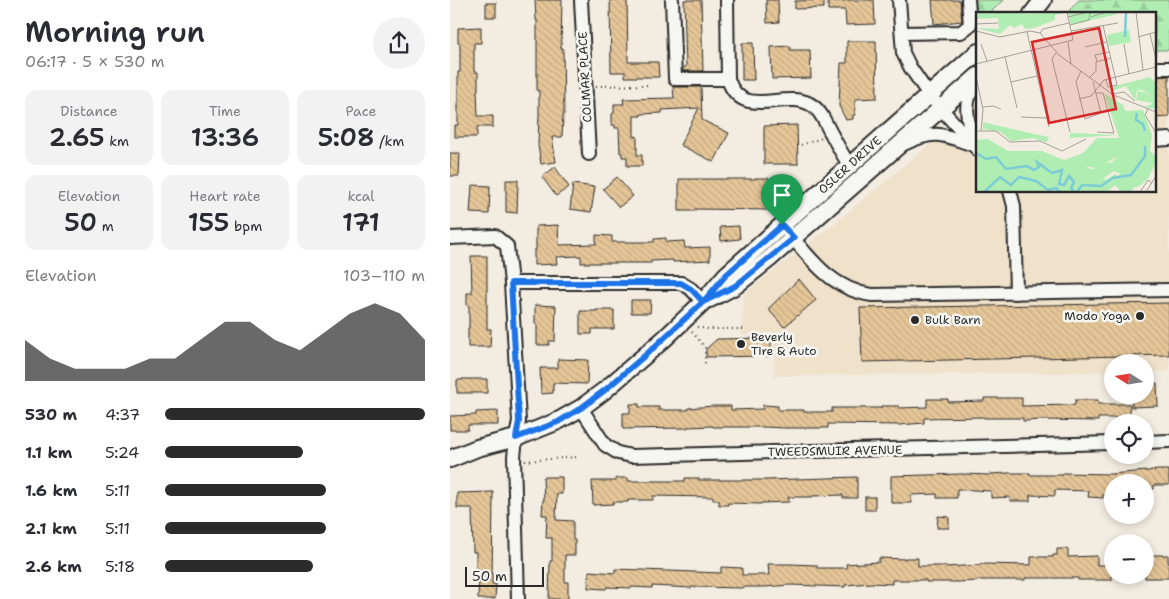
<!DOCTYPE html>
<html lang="en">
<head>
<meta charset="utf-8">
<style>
  body { margin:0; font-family:"Shantell Sans",sans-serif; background:#f2f2f3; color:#2b2b33; height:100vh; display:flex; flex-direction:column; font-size:19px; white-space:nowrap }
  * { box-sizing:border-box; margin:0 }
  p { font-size:16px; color:#7c7c81 }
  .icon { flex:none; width:28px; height:28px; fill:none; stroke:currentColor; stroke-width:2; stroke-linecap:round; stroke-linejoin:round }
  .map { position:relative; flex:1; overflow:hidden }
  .side { display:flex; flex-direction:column; background:#fff; width:450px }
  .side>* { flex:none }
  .needle { width:32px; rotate:282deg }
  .fabs { position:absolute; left:654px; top:354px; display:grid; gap:10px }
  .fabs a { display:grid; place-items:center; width:50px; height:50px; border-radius:50%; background:#fff; box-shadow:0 2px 8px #0003; font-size:25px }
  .scale { position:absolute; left:15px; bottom:12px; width:79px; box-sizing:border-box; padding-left:5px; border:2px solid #2b2b2b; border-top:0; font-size:14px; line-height:18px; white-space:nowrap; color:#2b2b2b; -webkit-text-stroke:4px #f6f6f2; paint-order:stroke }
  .pin { position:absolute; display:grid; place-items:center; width:42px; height:42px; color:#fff; margin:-51px -21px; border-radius:50% 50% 50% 0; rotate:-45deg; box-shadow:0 0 5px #0007 }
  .pin .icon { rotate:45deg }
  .round { display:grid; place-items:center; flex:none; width:52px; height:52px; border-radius:26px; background:#f2f2f3 }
  .head { display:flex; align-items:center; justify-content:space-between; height:85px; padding:0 25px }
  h1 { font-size:28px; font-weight:600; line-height:38px }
  .metrics { display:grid; grid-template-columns:repeat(3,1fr); gap:8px; height:85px; padding:5px 25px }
  .metrics div { display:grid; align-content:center; border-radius:12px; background:#f2f2f3; text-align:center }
  .metrics b { font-size:25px; font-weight:600 }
  .metrics small { font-size:14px; font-weight:400 }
  .metrics p { font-size:14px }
  .chart { height:140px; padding:10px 25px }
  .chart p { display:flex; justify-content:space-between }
  .chart svg { width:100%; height:90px; margin-top:5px; fill:#2b2b2b; opacity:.7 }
  ul { padding:0 25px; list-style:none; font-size:16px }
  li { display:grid; grid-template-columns:80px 60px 1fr; align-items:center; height:38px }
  li i { height:12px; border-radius:6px; background:#2b2b2b }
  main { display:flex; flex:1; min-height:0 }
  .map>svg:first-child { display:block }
  .built { fill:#efe1ca }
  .forest { fill:url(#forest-firs); stroke:#6e8c6f }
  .building { fill:url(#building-back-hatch); stroke:#2b2b2b }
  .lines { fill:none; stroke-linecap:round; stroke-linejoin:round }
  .minor-casing { stroke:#2b2b2b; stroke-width:16 }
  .major-casing { stroke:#2b2b2b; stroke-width:20 }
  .path { stroke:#2b2b2b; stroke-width:2; stroke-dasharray:1 4; stroke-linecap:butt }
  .minor { stroke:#f6f6f2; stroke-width:12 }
  .major { stroke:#f6f6f2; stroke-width:16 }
  .route-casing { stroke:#fff; stroke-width:10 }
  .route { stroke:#1a73e8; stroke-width:6 }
  .poi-dot { fill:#2b2b2b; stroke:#f6f6f2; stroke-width:2 }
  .labels { text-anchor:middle; stroke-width:5; stroke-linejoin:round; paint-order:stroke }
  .street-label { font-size:12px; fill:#2b2b2b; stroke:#f6f6f2 }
  .poi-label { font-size:12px; fill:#2b2b2b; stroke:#f6f6f2; text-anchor:start }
  .inset-river { fill:none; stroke:#7bccd5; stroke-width:2.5 }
  .inset-road { fill:none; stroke:#a39f98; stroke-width:1 }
  .view { fill:#d62828; fill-opacity:0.15; stroke:#d62828; stroke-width:2.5 }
  .inset-edge { fill:none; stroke:#2b2b2b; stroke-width:2.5 }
</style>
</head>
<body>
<main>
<section class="side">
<div class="head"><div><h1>Morning run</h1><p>06:17 · 5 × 530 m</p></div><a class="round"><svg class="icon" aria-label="share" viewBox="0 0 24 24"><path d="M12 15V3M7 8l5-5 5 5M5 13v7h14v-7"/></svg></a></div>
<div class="metrics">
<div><p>Distance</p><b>2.65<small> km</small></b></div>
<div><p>Time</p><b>13:36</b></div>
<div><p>Pace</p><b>5:08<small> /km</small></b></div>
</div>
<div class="metrics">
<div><p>Elevation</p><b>50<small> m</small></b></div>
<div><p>Heart rate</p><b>155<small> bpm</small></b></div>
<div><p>kcal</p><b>171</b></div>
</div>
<div class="chart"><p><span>Elevation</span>103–110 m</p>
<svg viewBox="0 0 160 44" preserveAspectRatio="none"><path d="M0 44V24L10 33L20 38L30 38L40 38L50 33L60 33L70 24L80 15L90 15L100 24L110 29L120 20L130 11L140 6L150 11L160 24V44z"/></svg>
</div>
<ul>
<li><b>530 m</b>4:37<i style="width:100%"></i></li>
<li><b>1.1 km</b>5:24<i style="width:53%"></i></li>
<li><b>1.6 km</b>5:11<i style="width:62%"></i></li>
<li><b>2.1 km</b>5:11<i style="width:62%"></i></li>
<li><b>2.6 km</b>5:18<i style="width:57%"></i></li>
</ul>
</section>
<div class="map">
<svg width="719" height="599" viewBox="0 0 719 599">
  <defs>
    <pattern id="forest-firs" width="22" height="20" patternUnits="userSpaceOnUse" patternTransform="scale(1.25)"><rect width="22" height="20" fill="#b0edb3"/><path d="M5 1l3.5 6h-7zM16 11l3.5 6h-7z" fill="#98cb9a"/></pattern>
    <pattern id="building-back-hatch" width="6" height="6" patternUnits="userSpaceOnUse" patternTransform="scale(1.25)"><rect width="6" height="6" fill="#e5c698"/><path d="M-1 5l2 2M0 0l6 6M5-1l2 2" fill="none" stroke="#c5aa83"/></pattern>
  </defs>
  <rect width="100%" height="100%" fill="#f3ece0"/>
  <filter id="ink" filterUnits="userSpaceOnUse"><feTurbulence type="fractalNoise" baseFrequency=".02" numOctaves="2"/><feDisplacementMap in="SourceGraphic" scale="10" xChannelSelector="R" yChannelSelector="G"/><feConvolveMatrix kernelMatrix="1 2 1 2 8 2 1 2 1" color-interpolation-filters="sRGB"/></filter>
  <g filter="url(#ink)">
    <polygon class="built" points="719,66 719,371 695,372 695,362 662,362 662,372 325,376 324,333 292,335 294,294 379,228 528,104 528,191 705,191 705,67"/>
    <g class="forest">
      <polygon points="526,0 553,0 539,14 528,14 528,25 526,26"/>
      <polygon points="629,0 719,0 719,50 705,50 705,14 616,14"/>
    </g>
    <g class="building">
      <polygon points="85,0 112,0 111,48 113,48 114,115 113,115 112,137 102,137 106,162 91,164 88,145 89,115 89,91 87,91 87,20 86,20"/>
      <polygon points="160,0 177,0 178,62 208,62 209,77 175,77 175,72 161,72"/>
      <polygon points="234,0 251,0 253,71 233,71 233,67 236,67"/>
      <polygon points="316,0 328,0 329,22 317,23"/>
      <polygon points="374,0 374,8 345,9 345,1"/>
      <polygon points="395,0 424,0 425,24 396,25 395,10 378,10 378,1 395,1"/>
      <polygon points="482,0 510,0 512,21 484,24"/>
      <rect x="36" y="3" width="10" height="14"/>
      <polygon points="31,27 31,43 24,43 24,72 28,72 28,90 27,90 28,116 43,116 43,127 27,127 27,137 5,137 5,125 8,125 8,72 10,72 10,43 8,43 8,28"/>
      <polygon points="397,41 426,41 427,98 405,99 405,115 403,115 403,119 396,120 389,106 391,63 397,63"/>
      <polygon points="292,43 303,43 304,80 292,80"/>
      <polygon points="340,46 340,50 360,50 361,78 322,79 321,47"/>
      <polygon points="719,76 719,117 705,118 705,77"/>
      <polygon points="223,87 251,87 252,120 279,133 264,162 230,145 249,108 212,110 212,113 191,114 191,116 184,116 184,137 187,136 187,155 192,155 192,166 177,166 177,157 172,157 172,153 170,153 169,128 165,128 165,125 162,125 162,114 164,113 164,104 174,104 173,99 224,98"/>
      <polygon points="347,125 348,164 314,164 314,126"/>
      <polygon points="0,153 10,153 9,176 0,176"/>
      <polygon points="105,167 119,187 106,196 92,177"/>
      <polygon points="167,177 183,196 169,207 153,189"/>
      <polygon points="305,178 319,178 319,188 322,188 322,199 320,199 320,210 245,209 245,211 229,211 229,179 305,179"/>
      <polygon points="56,180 68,180 67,213 56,212"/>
      <polygon points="123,184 145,187 141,212 120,209"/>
      <polygon points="22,185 40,186 39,214 20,213"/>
      <polygon points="108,225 109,245 146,244 146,235 162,236 162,242 204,242 204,239 216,238 216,242 234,241 235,248 260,247 260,260 223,262 223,260 201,261 201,263 131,263 131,256 106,257 107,264 84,265 84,250 86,250 86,226"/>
      <polygon points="289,226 290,239 271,241 270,227"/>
      <polygon points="21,256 37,256 37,329 41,329 40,347 18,347 18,328 19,328 19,306 17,306 17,293 22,293"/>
      <polygon points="349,279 366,300 334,327 318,309"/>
      <polygon points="181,300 201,300 200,313 181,313"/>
      <polygon points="719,303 719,355 412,362 410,308"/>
      <polygon points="85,305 106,306 105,341 99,341 99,345 87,345 87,324 85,324"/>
      <polygon points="146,310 164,310 164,329 142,329 142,334 130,334 130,311 146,311"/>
      <polygon points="321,338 321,356 256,357 256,349 267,339"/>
      <polygon points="108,359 138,360 137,384 103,383 103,393 91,394 90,368 108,368"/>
      <polygon points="12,379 37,379 37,393 7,393 7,380 12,380"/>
      <polygon points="695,383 707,383 708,406 682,407 681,395 695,395"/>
      <polygon points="534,398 572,398 572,406 625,405 625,400 648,400 648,404 680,404 680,418 648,418 648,421 591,420 573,421 573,418 534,418 534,417 474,418 474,423 449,425 378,424 378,428 335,428 314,427 263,427 263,426 237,427 237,428 173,429 173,413 180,413 180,404 189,404 189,407 209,407 209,410 238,410 238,408 263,406 281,406 281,410 313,409 313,405 328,406 328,410 354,410 354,412 382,412 382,408 431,408 431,406 449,406 449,408 477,407 477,399 498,399 498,402 534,401"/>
      <polygon points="48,411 48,425 18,425 18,430 0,430 0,416 26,415 26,412"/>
      <polygon points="709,470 719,470 719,485 704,485 704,489 697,489 696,483 695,482 662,482 662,495 653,495 653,498 638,497 639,491 605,490 605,496 580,495 580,501 560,501 560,497 541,498 541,491 507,489 507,498 487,498 487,494 461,495 461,503 441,503 441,476 512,474 540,475 540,474 558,473 580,473 580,475 613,475 613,473 660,474"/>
      <polygon points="93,477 112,477 112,494 107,494 106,520 123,521 123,540 125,540 125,555 115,555 115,582 118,582 118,599 99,599 100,561 102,561 102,538 96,538 97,515 92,515 93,500 94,500"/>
      <polygon points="407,477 407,498 393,498 393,495 362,496 362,497 338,497 339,502 311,503 311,504 278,503 278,505 269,505 269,500 263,500 263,497 203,496 203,500 178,500 178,502 163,502 163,504 143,505 142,481 166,481 166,478 178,478 178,481 235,481 235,478 249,478 249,480 317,480"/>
      <polygon points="43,492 42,584 46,584 45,599 28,599 29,578 26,578 26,552 23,552 22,508 7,508 7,493"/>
      <rect x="415" y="497" width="10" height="13"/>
      <polygon points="488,516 499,517 499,528 487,528"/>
      <polygon points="607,549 618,549 618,557 647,556 647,565 662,565 662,580 628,580 628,578 575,578 575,580 528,580 528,581 507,582 476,582 476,580 442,580 442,584 421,583 395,585 395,587 340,585 315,587 292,587 292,588 242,587 242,588 202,586 202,588 182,587 182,588 157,587 156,589 138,588 139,571 165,573 165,569 271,573 271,567 292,568 292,575 319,575 318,564 339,564 367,565 367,568 397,568 396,564 429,562 429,558 455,559 455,558 468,558 468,566 495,566 495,567 531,565 531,564 581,565 581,557 603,557 603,555 607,555"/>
      <polygon points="700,555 718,555 719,578 695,578 695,557 700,557"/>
    </g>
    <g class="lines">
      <g class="minor-casing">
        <g id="minor">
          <polyline points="131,0 139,154"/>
          <polyline points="222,0 225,79 278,79"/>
          <path d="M277,0L278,79C292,123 337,87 363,106C372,112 376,125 382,135C387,145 393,155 399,165"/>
          <polyline points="449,0 453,53 460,67 479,95 528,150"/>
          <polyline points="452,33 511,32 520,25 518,0"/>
          <polyline points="705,68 719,68"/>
          <polyline points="705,140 719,139"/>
          <path d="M456,143C486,129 494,135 523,145"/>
          <path d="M524,144C521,130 515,115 518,101C520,93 523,86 526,78"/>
          <polyline points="560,191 564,206 566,293"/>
          <path d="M338,232C361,260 383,290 422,295L719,290"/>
          <polyline points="0,238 45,236 57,246 61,283 69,421 66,438 64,457 68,599"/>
          <polyline points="61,283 231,283 241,289 253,302"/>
          <polyline points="131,408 155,445 168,453 181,456 662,443"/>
          <polyline points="695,442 719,441"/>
        </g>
      </g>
      <g class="major-casing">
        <g id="major">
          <polyline points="582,14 593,0"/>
          <polyline points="260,299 285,286 319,259 528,76"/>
          <polyline points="0,459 27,448 66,438 108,421 131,408 155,390 214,339 253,302 276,275 528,52"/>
        </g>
      </g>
      <g class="path">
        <polyline points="146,86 197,85"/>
        <polyline points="351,145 372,138"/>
        <polyline points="247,327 258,329 295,329"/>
        <polyline points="242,332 255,347 255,364"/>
        <polyline points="75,461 127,457"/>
      </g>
      <use href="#minor" class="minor"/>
      <use href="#major" class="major"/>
    </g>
  </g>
  <g class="lines" filter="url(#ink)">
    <g class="route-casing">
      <polyline id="route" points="332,225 276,275 253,302 241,289 231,283 61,283 69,421 66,438 108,422 131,408 155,390 200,351 253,302 285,286 344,238 332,225"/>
    </g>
    <use href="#route" class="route"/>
  </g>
  <g class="poi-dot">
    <circle cx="690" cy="316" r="5"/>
    <circle cx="465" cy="320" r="5"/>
    <circle cx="291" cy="344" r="5"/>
  </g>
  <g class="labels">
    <g class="street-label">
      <text transform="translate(135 77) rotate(-93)" y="4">COLMAR PLACE</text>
      <text transform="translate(400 165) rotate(-42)" y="4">OSLER DRIVE</text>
      <text transform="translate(385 451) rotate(-1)" y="4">TWEEDSMUIR AVENUE</text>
    </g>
    <g class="poi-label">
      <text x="680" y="320" text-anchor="end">Modo Yoga</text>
      <text x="475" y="324">Bulk Barn</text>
      <text x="301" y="341">Beverly<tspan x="301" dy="14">Tire &amp; Auto</tspan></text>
    </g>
  </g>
  <g transform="translate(526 12)">
    <rect width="180" height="180" fill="#f3ece0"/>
    <path d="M94,121L143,123L94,126Z" fill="#b0edb3"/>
    <path d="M0,0L54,2L92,0L79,3V8L58,16L49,17L46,12L38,16L34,13L24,22L0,16L23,17L22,6L0,7ZM174,65L180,71V97L168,95L176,92L172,81L166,78H161L159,88L150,74L139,78L132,76ZM128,81L147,93L149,99L167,98L176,123L174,139L180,144L179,152L173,165L165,173L157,176L156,180H145L139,173L131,180H0V128L12,127L32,139H66L88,148L107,141L121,126H143ZM144,143L151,155L142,164L139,162L130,168L122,158L111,156V152L130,151Z" fill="#b0edb3" fill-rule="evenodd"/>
    <path d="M162,79L171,81L176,91L160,88ZM167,135V142L158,147L145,162L138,159L126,167L123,160L116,155L102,154L109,148L135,151L147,139L152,138L156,144L157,137Z" fill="#b0edb3"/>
    <path d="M92,0H141L142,2L95,13Z" fill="#b0edb3"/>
    <path d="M153,18L155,30L133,34L131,23ZM7,110L58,122L73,125L71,130L56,126L35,129L25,120L7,117Z" fill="#b0edb3"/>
    <path class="inset-river" d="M149,25L150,0M161,101L160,108L167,112L169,119M0,141L10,147L20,145L30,157L51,154L58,158L63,155L61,150L76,161L86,158L83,172L88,173L93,164L98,170L95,176L98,180M8,180L24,165L35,173L43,165L60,169L72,178L80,176L84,180M101,180L106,173L125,174L137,166L155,163L169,144V134"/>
    <path class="inset-road" d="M160,0L167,58M92,5L112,0M115,5L130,0M0,12L22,11M94,13L113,8L114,0M127,13L141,73L132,75L130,68M0,19L24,25L54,19L64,21L83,43L136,82M95,19L142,11M51,20L73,115M64,21L67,17L93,11M174,22L180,47M162,25L180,20M92,30L95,52M5,32L11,49M148,32L153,62M109,35L131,30M80,41L76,47L94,120M29,45L41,96M121,49L119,43L133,40M0,52L97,28L91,0M105,59L100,70L109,107L125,101L117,70M0,64L7,98L5,119M114,65L120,59V50L135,46M35,70L61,64M120,81H127L138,121L121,120M135,82L180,100M136,82L148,80L159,89M103,87L115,84L128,68L180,55M7,95L17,94L25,97M172,97L169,103L180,121M45,105L71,106M0,119H20L34,130L64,129L86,139L110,127M164,180L172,168L176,171M170,180L180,164"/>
    <path class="view" d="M123,16L140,97L73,111L56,30Z"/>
    <rect width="180" height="180" class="inset-edge"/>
  </g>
</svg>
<div class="fabs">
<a><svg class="needle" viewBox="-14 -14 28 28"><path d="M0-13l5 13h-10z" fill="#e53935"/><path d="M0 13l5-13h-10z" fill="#7c7c81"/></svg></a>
<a><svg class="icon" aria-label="locate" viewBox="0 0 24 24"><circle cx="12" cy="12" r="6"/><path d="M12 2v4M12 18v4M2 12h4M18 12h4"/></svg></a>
<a>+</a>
<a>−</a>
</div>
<div class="scale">50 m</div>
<div class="pin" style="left:332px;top:225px;background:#1e9e55"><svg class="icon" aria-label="arrive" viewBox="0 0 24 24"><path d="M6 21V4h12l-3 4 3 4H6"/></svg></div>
</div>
</main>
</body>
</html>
